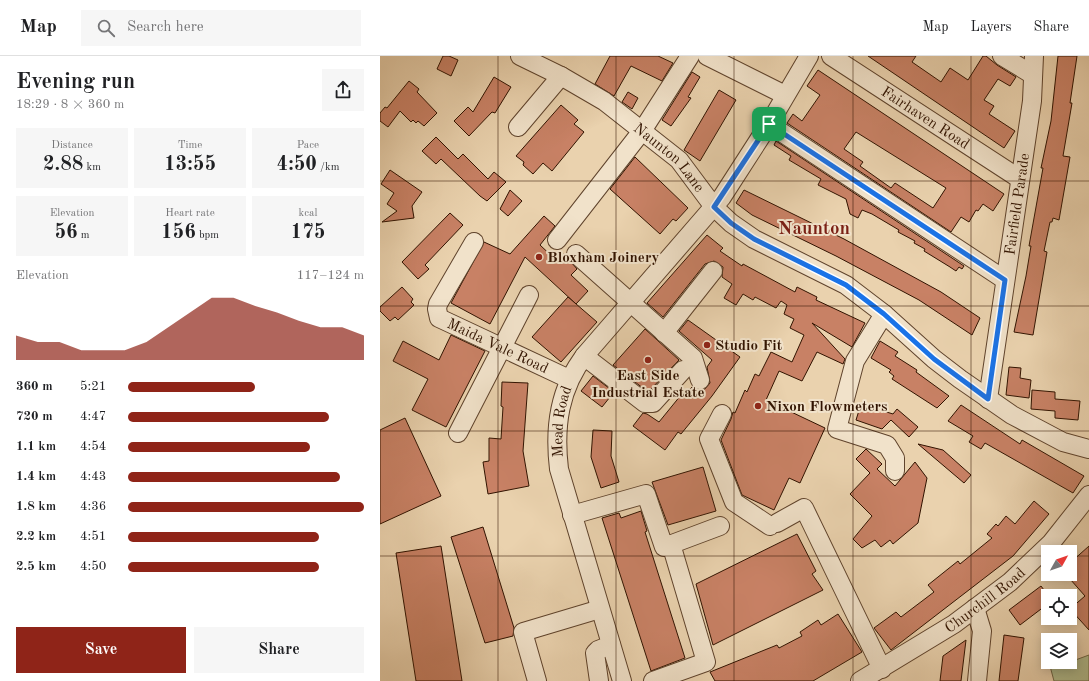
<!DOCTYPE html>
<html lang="en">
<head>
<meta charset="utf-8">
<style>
  body { margin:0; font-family:"Old Standard TT",serif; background:#f6f6f6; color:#202124; height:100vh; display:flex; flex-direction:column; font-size:15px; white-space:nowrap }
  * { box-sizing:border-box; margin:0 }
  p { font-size:13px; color:#757577 }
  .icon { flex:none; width:22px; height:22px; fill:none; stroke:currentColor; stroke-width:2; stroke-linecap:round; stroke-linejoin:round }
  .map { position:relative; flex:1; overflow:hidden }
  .details { display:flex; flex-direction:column; background:#fff; width:380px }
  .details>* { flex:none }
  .needle { width:26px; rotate:50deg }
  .fabs { position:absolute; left:661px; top:489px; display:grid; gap:8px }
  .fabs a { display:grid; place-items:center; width:36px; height:36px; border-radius:0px; background:#fff; box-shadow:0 2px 10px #0003; font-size:20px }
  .pin { position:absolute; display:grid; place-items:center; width:34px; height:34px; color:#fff; margin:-17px; border-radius:8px; box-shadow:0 2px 6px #0006 }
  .round { display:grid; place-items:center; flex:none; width:42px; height:42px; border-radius:0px; background:#f6f6f6 }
  .headline { display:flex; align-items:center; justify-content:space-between; height:68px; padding:0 16px }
  h1 { font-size:22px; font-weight:600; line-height:30px }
  .figures { display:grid; grid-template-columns:repeat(3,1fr); gap:6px; height:68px; padding:4px 16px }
  .figures div { display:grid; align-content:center; border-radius:0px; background:#f6f6f6; text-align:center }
  .figures b { font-size:20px; font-weight:600 }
  .figures small { font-size:11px; font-weight:400 }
  .figures p { font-size:11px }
  .chart { height:112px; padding:8px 16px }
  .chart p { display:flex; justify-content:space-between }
  .chart svg { width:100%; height:72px; margin-top:4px; fill:#8f2418; opacity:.7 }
  .cta { display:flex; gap:8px; margin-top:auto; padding:8px 16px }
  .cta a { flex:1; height:46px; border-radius:0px; background:#8f2418; color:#fff; font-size:16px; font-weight:600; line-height:46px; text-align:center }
  .cta a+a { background:#f6f6f6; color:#202124 }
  ul { padding:0 16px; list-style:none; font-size:13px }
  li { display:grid; grid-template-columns:64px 48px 1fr; align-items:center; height:30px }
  li i { height:10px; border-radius:5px; background:#8f2418 }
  header { display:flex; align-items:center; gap:24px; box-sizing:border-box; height:56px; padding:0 20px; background:#fff; border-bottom:1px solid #e0e0e0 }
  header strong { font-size:19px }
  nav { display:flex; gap:22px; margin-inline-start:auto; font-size:14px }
  .search { width:280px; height:36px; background:#f6f6f6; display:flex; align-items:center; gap:10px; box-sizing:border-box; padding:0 14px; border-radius:0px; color:#757577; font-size:15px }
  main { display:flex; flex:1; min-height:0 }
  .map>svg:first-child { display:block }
  .green { fill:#b1bd8f; stroke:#716848 }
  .building { fill:#c88165; stroke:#311300; fill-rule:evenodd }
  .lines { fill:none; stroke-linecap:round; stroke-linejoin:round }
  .minor-casing { stroke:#5f432c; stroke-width:20 }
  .minor { stroke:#f1e2ca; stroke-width:18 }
  .route-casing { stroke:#fff; stroke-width:8 }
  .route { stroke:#1a73e8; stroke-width:5 }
  .grid { fill:none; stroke:#311300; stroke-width:1; stroke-opacity:0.55 }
  .poi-dot { fill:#8f2418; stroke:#f1e2ca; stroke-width:1.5 }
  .labels { text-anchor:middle; stroke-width:4; stroke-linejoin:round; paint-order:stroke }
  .street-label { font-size:15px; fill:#311300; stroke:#f1e2ca }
  .poi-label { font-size:15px; font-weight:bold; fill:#311300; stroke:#f1e2ca; text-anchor:start }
  .district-label { font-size:19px; font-weight:bold; fill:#7a1f14; stroke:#f1e2ca }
</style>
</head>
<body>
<header>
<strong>Map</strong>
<div class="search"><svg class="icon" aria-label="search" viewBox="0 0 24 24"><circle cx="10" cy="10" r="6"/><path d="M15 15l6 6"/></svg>Search here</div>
<nav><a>Map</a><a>Layers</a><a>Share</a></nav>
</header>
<main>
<section class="details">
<div class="headline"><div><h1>Evening run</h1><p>18:29 · 8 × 360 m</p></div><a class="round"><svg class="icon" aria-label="share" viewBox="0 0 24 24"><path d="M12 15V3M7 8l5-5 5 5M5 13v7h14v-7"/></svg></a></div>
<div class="figures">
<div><p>Distance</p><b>2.88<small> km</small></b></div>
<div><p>Time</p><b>13:55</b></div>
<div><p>Pace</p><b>4:50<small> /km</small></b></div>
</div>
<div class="figures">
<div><p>Elevation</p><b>56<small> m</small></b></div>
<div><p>Heart rate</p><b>156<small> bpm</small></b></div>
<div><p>kcal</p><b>175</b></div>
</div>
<div class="chart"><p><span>Elevation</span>117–124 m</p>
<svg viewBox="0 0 160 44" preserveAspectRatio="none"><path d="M0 44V29L10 33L20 33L30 38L40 38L50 38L60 33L70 24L80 15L90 6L100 6L110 11L120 15L130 20L140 24L150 24L160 29V44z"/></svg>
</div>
<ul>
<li><b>360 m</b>5:21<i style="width:54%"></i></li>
<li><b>720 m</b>4:47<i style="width:85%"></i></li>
<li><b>1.1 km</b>4:54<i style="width:77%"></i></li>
<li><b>1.4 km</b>4:43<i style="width:90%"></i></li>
<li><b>1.8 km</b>4:36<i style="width:100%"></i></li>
<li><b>2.2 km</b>4:51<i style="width:81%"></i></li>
<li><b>2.5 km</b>4:50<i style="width:81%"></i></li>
</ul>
<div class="cta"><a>Save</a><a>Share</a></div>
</section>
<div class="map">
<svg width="709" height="625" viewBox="0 0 709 625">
  <rect width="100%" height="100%" fill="#ead2ae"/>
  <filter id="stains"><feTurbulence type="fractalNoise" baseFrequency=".005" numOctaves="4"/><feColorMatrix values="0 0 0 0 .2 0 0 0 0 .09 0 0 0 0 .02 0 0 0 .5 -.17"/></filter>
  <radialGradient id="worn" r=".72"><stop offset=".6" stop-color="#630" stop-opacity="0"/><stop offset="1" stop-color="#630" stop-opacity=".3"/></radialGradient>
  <polygon class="green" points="709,599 709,625 674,625 670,610 690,606"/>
  <g class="building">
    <polygon points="63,0 69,0 78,4 71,20 57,13"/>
    <polygon points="230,0 278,0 293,7 282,25 251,10 234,40 215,28"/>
    <polygon points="488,0 536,0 532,6 561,26 570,12 588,24 603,0 606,0 617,9 636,21 630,30 618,23 604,44 614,50 609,58 635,75 624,92"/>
    <polygon points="678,0 697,0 690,47 692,47 683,100 690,101 679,164 673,162 672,166 670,166 664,195 667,196 653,279 634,276 646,220 651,190 649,190 663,112 661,112 671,65"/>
    <path d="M438,14L624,138L613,155L603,148L598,155L596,154L589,166L581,161L571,176L407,67L413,58L422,65L440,39L427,30ZM476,76L566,132L553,152L515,127L511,132L480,110L483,106L464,93Z"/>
    <polygon points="312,16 320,21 308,41 311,42 291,70 282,64"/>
    <polygon points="114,21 131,31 115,57 112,56 89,80 74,65 88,51 93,56"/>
    <polygon points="29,25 39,33 37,36 57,57 44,70 38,65 36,67 33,64 31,66 20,55 8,71 0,65 0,57 5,51 7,52"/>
    <polygon points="339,34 356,44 320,105 304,94"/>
    <polygon points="248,36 258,42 252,53 242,46"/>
    <polygon points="181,49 198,64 194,68 204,76 172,115 163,107 153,118 143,109 144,106 136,100"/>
    <polygon points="56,81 78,103 83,98 108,123 114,116 126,126 107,145 100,140 61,103 56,108 42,95"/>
    <polygon points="396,85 584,210 582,213 579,211 576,215 570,211 544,195 545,193 534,187 535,185 518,176 519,174 492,158 482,154 478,162 470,158 466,143 438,129 441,123 409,104 411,100 394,89"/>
    <polygon points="255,101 308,152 296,165 293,163 280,178 230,133"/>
    <polygon points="10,114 42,136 32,150 34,162 2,166 17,155 7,148 14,137 1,128"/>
    <polygon points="130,134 142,145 128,160 120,153"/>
    <polygon points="364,134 464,183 561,236 600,262 592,279 539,244 456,200 372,159 356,147"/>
    <polygon points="70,157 83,169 45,209 49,213 38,223 22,206"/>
    <polygon points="164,160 175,170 160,189 177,205 183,198 186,200 197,213 191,219 208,235 196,248 145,201 110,268 71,247 104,186 130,198"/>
    <polygon points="327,179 343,192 340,195 362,210 363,208 415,236 417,231 437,241 436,244 485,267 472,291 432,267 465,303 463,308 437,296 422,325 399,315 386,344 445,372 420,427 409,422 394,454 362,439 341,384 351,363 353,356 355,357 365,334 367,336 375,318 379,320 391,296 412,306 424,279 410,272 414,263 404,258 407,249 401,245 396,252 375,241 373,244 363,238 356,249 344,242 352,228 342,221 343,211 334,205 325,208 283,261 267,247"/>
    <polygon points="22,231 33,243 31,246 34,249 18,264 15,261 10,265 0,255 0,251"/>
    <polygon points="188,241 217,266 181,306 152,281"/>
    <polygon points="308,264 360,301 332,340 301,378 298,376 285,394 253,370 263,357 267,358 279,366 301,339 304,341 312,331 317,334 324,334 330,327 327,311 332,304 299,275"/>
    <polygon points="265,273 299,304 268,336 233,309"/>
    <polygon points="71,279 105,295 66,371 32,354 48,323 13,305 23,285 59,304"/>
    <polygon points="500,285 518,296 515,300 537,314 536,316 569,340 557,352 512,323 514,320 509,316 511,314 491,302"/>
    <polygon points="629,311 641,312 640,322 651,324 649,342 626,339"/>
    <polygon points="213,320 234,336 222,351 201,335"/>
    <polygon points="122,326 148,327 143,395 149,430 108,438 103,406 109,405 109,382 121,383 123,351 121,350"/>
    <polygon points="652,334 675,336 675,343 700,345 698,364 675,362 675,355 651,353"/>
    <polygon points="481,348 513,358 517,353 538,371 529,381 511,364 502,373 476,364"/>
    <polygon points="581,349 640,388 642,384 704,420 693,437 605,387 601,393 589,386 593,380 568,365"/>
    <polygon points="25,362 61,440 0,468 0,374"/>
    <polygon points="213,374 232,375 231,400 239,426 221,432 211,401"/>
    <polygon points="538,388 563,394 591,419 584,427"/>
    <polygon points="486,393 502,408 497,413 515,430 535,406 547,422 538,467 513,488 510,484 501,491 495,484 482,492 473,483 492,460 470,438 490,417 476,403"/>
    <polygon points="323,411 336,455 288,469 272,426"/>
    <polygon points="654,445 669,458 633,500 511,594 494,572 516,556 521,561 554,536 548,529 578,505 580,508 612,482 607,478 616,468 618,470 626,460 635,468"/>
    <polygon points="261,455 267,475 265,476 305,602 271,615 222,462 239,457 241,462"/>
    <polygon points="103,471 134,572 133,580 105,587 71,481"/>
    <polygon points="417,478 436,515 432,518 443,534 333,589 316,528"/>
    <polygon points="61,490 82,625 36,625 16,497"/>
    <polygon points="709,490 709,574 690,553 705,540 690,523 690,507"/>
    <polygon points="661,530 667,538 665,550 640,569 629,554"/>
    <polygon points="458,558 482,596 433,625 335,625 330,616 397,589 399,592 422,580 420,576 438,564 441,569"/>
    <polygon points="624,579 644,582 638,625 619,625"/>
    <polygon points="586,584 581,625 560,625 563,600"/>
  </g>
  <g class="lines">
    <g class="minor-casing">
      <g id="minor">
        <path id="s1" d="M140,0L181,20L224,45L299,104L334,151L351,167L374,183L466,229L504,258L554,303L580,323L632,359L683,386L709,393"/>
        <polyline points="327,0 405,39"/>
        <path id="s2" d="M451,0L640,123"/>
        <polyline points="622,0 653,19"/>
        <polyline points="389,68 625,224"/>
        <polyline points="138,71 181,20"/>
        <polyline points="177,184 262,75 310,0"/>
        <path id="s3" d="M94,186L58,248L57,253L59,262L189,323"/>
        <polyline points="196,198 313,302 320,324"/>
        <polyline points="504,258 475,305 457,373 507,389 515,402 515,415"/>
        <polyline points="284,277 333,215"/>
        <polyline points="204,300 265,347 273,347 303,314"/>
        <path id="s4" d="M608,343L652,45L654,0"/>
        <polyline points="342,358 329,383 354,446 390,470"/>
        <polyline points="78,377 149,239"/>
        <polyline points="192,459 266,438 284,491 340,470"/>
        <polyline points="397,467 424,452 502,613"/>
        <polyline points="595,552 602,575 597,625"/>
        <polyline points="157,625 143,576 220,553"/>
        <polyline points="219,625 215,597 218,594 231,589"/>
        <path id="s5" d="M242,625L179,413C174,371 179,332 206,298L342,141L389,68L429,0"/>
        <polyline points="273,625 326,606 291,488"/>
        <path id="s6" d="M480,625L574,568L630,526L671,487L709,439"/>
      </g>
    </g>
    <use href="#minor" class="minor"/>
  </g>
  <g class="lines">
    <g class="route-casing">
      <polygon id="route" points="389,68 625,224 608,343 554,303 504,258 466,229 374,183 351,167 334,151"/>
    </g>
    <use href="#route" class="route"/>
  </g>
  <path class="grid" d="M118,0V625M236,0V625M354,0V625M473,0V625M591,0V625M0,125H709M0,250H709M0,375H709M0,500H668M690,500H709"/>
  <g class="poi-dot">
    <circle cx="159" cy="201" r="4"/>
    <circle cx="327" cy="289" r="4"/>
    <circle cx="268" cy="304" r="4"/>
    <circle cx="378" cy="350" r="4"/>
  </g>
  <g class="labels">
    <g class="street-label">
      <text dy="5" stroke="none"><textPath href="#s2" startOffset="113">Fairhaven Road</textPath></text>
      <text dy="5" stroke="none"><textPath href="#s1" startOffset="182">Naunton Lane</textPath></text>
      <text dy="5" stroke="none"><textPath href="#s4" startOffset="197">Fairfield Parade</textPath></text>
      <text dy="5" stroke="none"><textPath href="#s3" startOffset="151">Maida Vale Road</textPath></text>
      <text dy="5" stroke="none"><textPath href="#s5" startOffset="269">Mead Road</textPath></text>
      <text dy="5" stroke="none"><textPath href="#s6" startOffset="149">Churchill Road</textPath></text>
    </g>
    <g class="poi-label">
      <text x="167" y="206">Bloxham Joinery</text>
      <text x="335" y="294">Studio Fit</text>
      <text x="268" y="324" text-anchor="middle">East Side<tspan x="268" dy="17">Industrial Estate</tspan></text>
      <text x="386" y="355">Nixon Flowmeters</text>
    </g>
    <g class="district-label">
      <text x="434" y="178">Naunton</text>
    </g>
  </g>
  <rect width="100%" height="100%" filter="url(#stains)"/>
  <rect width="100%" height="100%" fill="url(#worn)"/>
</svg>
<div class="fabs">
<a><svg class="needle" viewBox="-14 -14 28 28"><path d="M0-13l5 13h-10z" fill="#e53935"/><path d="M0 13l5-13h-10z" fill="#757577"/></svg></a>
<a><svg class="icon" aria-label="locate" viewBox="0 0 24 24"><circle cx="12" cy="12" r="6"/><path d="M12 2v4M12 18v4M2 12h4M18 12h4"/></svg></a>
<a><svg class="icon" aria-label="layers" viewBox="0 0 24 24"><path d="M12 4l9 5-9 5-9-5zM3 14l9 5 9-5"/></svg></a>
</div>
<div class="pin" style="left:389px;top:68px;background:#1e9e55"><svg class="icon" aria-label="arrive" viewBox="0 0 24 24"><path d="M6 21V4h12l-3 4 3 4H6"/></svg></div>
</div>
</main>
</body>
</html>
